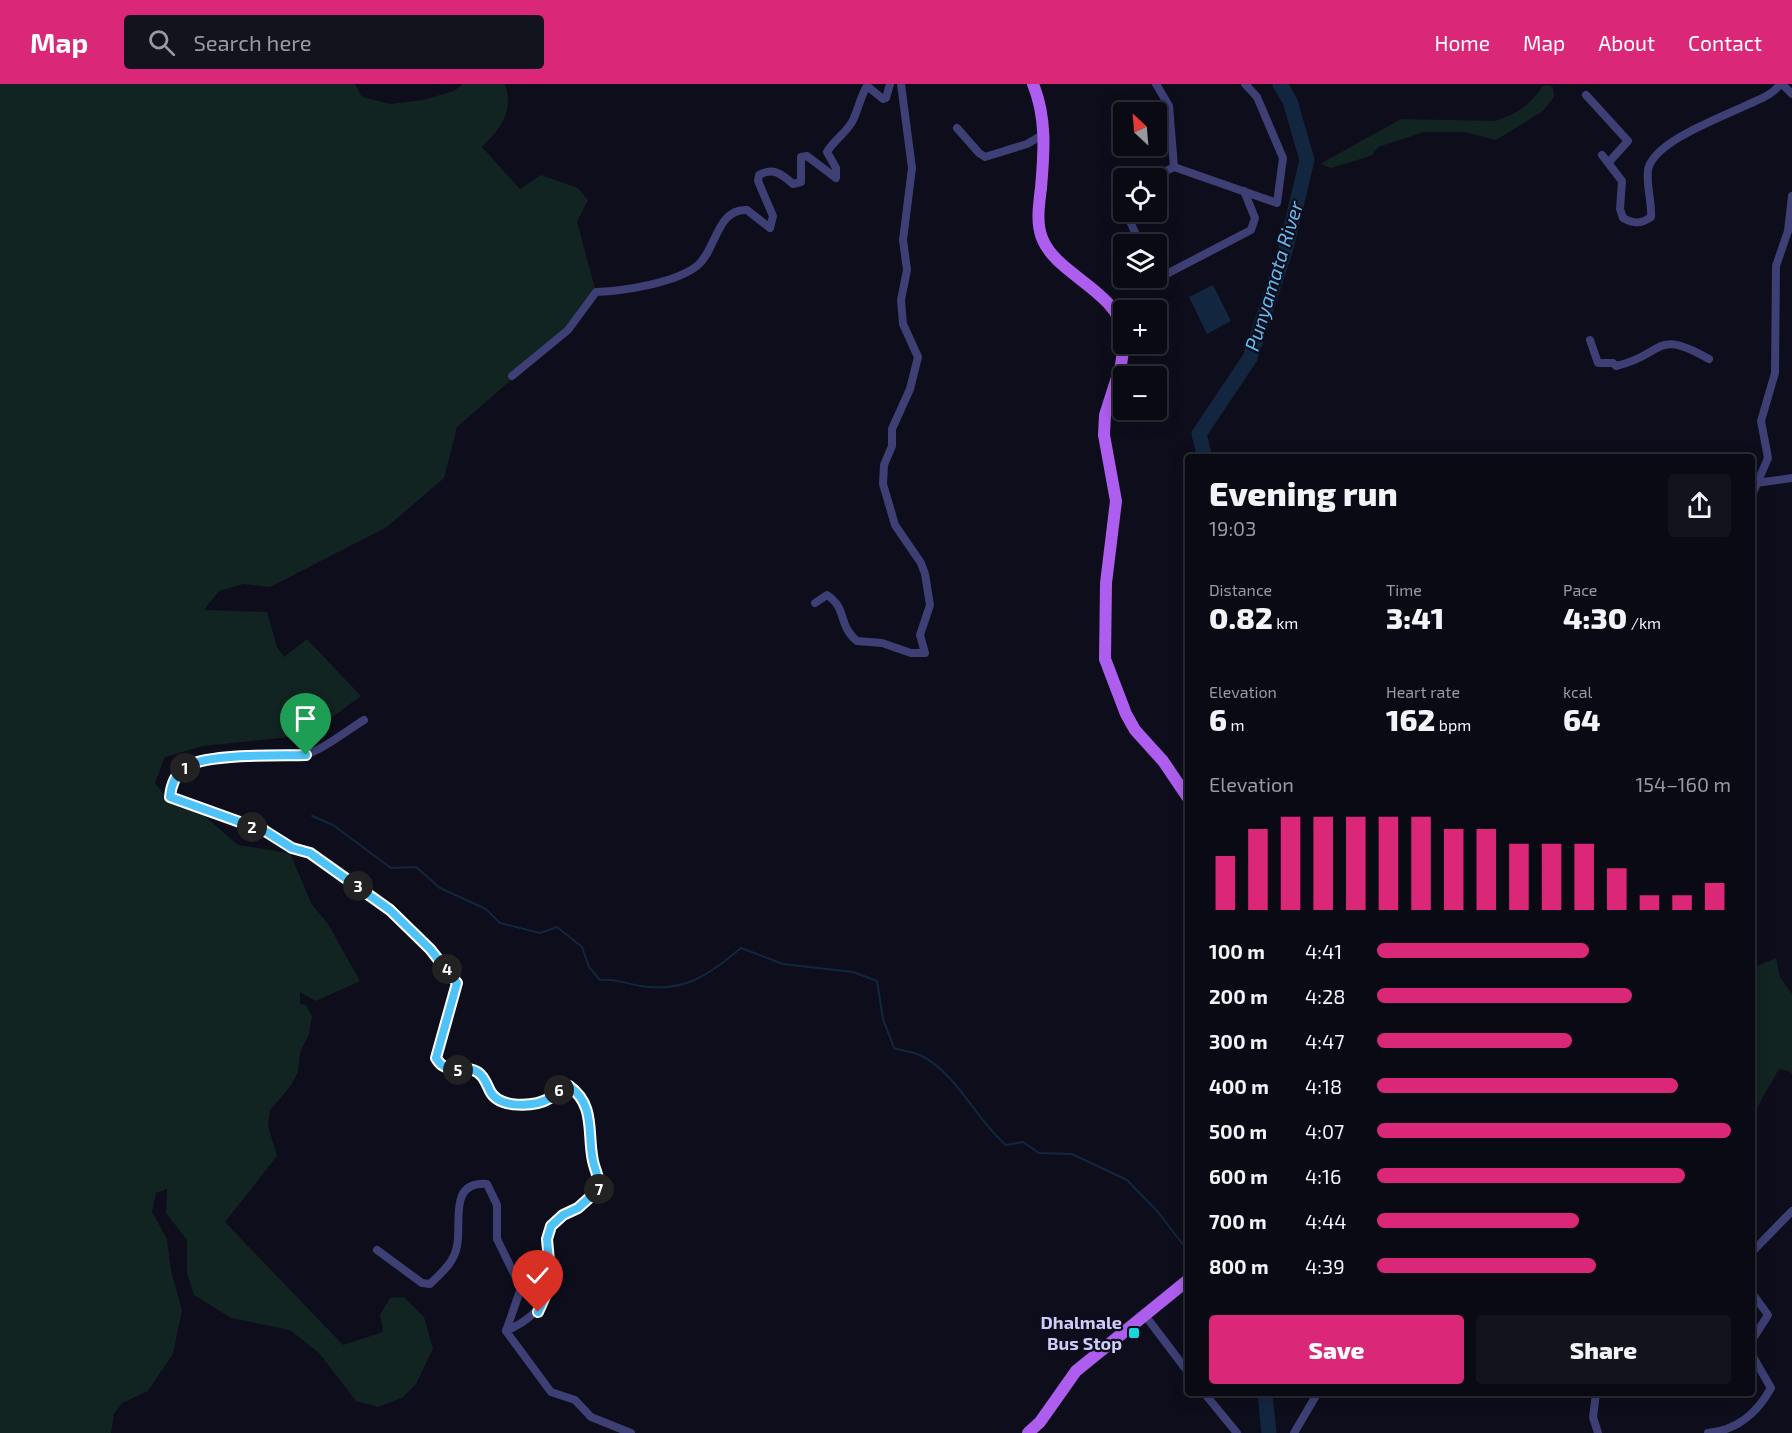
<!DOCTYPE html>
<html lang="en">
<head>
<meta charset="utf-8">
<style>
  body { margin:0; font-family:"Exo 2",sans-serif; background:#13131d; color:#f1f3f6; height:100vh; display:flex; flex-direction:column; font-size:22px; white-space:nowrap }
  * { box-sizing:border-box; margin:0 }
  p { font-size:20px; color:#999aa0 }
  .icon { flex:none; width:33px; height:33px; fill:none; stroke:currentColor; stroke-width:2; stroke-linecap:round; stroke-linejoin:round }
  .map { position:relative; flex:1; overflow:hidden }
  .details { position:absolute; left:1185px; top:370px; width:570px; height:942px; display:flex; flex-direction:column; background:#0a0a14; border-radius:6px; box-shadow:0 3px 15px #0003,0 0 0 2px #2a2b34 }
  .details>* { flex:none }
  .needle { width:39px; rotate:334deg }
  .tools { position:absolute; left:1113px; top:18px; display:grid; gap:12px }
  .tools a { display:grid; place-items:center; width:54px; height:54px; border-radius:6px; background:#0a0a14; box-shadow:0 3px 15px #0003,0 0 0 2px #2a2b34; font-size:30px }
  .pin { position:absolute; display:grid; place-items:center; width:51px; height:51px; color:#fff; margin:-62px -26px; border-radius:50% 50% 50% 0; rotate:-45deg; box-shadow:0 0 6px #0007 }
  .pin .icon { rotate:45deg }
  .km { position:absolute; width:30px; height:30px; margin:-15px; border-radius:50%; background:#222; color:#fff; font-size:16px; line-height:30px; text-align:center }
  .round { display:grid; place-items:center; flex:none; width:63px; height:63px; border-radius:6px; background:#13131d }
  .summary { display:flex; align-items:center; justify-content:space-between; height:102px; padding:0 24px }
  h1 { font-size:33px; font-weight:800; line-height:45px }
  .stats { display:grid; grid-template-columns:repeat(3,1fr); gap:9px; height:102px; padding:6px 24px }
  .stats div { display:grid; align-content:center }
  .stats b { font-size:30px; font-weight:800 }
  .stats small { font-size:16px; font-weight:400 }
  .stats p { font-size:16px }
  .chart { height:168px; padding:12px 24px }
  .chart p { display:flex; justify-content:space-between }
  .chart svg { width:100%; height:108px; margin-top:6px; stroke:#db2777; stroke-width:6 }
  .cta { display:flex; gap:12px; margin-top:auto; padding:12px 24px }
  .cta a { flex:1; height:69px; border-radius:6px; background:#db2777; color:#fff; font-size:24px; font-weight:800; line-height:69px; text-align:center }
  .cta a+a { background:#13131d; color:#f1f3f6 }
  ul { padding:0 24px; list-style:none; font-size:20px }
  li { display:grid; grid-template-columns:96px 72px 1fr; align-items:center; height:45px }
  li i { height:15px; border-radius:8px; background:#db2777 }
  header { display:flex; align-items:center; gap:36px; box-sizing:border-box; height:84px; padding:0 30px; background:#db2777; color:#fff }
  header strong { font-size:28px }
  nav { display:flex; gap:33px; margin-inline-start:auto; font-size:21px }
  .search { width:420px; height:54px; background:#13131d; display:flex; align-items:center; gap:15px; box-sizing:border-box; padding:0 21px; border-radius:6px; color:#999aa0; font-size:22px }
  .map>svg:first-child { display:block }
  .green { fill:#112422 }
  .water { fill:#12273f }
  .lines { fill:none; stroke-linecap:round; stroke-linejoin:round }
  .stream { stroke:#12273f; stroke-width:2 }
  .river { stroke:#12273f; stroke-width:15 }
  .minor { stroke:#3d3f75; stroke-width:8 }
  .primary { stroke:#ad5eee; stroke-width:12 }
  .route-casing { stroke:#fff; stroke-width:12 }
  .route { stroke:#4fc3f7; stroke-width:8 }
  .poi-dot { fill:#17d7db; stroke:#0e0d1b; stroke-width:2 }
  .labels { text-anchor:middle; stroke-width:4.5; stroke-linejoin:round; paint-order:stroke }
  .poi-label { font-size:18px; font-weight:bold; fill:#cdccfa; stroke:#0e0d1b; text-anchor:end }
  .water-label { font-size:20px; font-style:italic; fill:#65baef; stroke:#0e0d1b }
</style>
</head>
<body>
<header>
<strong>Map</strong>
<div class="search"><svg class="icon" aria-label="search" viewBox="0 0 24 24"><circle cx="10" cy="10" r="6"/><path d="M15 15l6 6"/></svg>Search here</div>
<nav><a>Home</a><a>Map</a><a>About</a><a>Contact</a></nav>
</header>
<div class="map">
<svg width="1792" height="1349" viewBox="0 0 1792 1349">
  <rect width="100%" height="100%" fill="#0e0d1b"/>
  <g class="green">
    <path d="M0,0H355L362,13L390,20L423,16L454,7L463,0H505C514,27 501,44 482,63L520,105L541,91L578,104L588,116L577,138L596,208L568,246L457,343L444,394L387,443L270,503L243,500L219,507L204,526L267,528L277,563L284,573L307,555L361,612L308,651L203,662L165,673L155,699L166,713L200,728L238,761L290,769L311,819L328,840L360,897L316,917L300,908V920L306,921L312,932L309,950L300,968L298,988L290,1003L270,1026L268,1042L277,1072L225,1138L343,1261L383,1248L380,1231L390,1214L404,1213L424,1233L433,1265L416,1300L402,1314L378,1323L356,1317L319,1269L290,1246L231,1234L194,1211L187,1189V1156L166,1129L167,1105L156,1109L152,1128L167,1155L171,1187L182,1226L173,1270L148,1307L122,1319L114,1330L111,1349H0Z"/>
    <path d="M1548,1L1553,3L1554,13L1543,27L1496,56L1464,48H1424L1378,63L1372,71L1364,74L1331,84L1320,80L1401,35L1495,37C1517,30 1530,21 1543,2Z"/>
    <polygon points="1776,874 1780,893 1792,910 1792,990 1789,987 1779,985 1752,1032 1752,884"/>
  </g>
  <polygon class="water" points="1213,201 1231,237 1207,250 1189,213"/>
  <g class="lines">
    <path class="stream" d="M312,732L333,741L391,784L416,783L440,804L486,825L500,839L540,849L557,843L582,863L589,883L600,896C616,894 626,900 641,902C685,909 708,891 741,864L783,880L853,888L877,897L883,935L894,964C903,967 914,968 922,972C959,992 975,1035 1006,1061L1023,1058L1039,1069L1072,1070L1127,1096L1158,1128L1188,1167"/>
    <g class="river">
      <polyline points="1205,374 1199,350 1250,274 1286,164 1307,76 1290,17 1280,0"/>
      <polyline points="1265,1310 1269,1349"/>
    </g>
    <g class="minor">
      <polyline points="1156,0 1169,22 1174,83"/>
      <polyline points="1782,0 1792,10"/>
      <polyline points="1586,11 1628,57 1609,78"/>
      <polyline points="957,44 979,69 985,73 1027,60 1044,50"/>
      <path d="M1602,71L1622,97L1620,125L1623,134C1634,140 1641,140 1651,133C1652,118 1646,101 1648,86C1653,57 1725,32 1749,20C1760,15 1774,10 1780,0"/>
      <polyline points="1152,94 1174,83 1277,119 1283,74 1257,13 1245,0"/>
      <polyline points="1124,109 1119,111 1124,122"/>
      <polyline points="1126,128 1140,160"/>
      <polyline points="1154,194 1155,196 1251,146 1255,134 1244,107"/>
      <path d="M1590,256L1598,279H1613L1616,282C1666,271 1653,243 1709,275"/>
      <path d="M512,292L568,246L596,208C623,207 677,199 698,181C716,166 717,124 747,126L770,144L773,132L758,97L759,91C773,83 782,90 793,100L801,98V73L807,72L836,94V84L827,68C833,57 845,50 852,38C858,27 860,13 867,2L883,15L886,14L890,0"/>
      <polyline points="1756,399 1792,394"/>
      <polyline points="1752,411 1768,374 1761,337 1775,289 1776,182 1788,147 1792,112"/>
      <path d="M815,519L827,511C848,525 837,540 857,557L882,559L911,569H925L920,551L930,521L925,490L921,479L895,441L883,400L884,381L892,362V345L910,305L918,273L903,240L901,216L907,186L903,156L912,84L901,0"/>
      <path d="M364,636C349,645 319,669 303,671C267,678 171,658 170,713L265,747L292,764L310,769L390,826L430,865L457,899L436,974C446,991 461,980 475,987C487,993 491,1010 500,1018C513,1021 536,1021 549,1015C557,1011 560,1004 569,1002C596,1021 587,1050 593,1077C595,1087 600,1094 599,1105C593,1112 587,1119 579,1124C569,1130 558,1132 551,1142C544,1152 549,1162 550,1174C554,1211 540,1232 506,1247"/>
      <path d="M377,1166L422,1199L430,1200C441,1189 454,1179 457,1162C462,1139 448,1097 487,1100L497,1121V1155L521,1204L506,1247L551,1308L575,1316L591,1333L631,1349"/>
      <polyline points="1752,1168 1792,1127"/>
      <polyline points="1752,1209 1768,1231 1752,1256"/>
      <polyline points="1144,1230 1188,1288"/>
      <polyline points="1205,1310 1237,1349"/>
      <polyline points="1596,1310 1593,1333 1598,1349"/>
      <polyline points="1294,1349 1317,1310"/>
      <path d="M1708,1349C1738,1346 1757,1329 1771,1304L1752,1271"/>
    </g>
    <g class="primary">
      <path d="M1033,0C1047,34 1044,69 1041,104C1039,120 1036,139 1042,154C1056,191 1117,206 1124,250"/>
      <polyline points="1124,260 1121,281 1105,331 1104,351 1116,417 1106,499 1105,575 1126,630 1135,646 1163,677 1188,714"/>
      <polyline points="1028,1349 1040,1338 1076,1287 1188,1196"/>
    </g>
  </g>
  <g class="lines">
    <g class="route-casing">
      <path id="route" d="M306,671C279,672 203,669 184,684C175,691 171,702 170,713L265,747L292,764L310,769L390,826L430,865L457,899L436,974C445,990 458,982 473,986C483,989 486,999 490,1007C499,1025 535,1023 550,1014C558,1010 560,1004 569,1002C596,1021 587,1050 593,1077C595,1087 600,1094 599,1105L578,1124L563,1131L551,1142L547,1155L551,1199L538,1228"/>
    </g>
    <use href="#route" class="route"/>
  </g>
  <rect class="poi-dot" x="1128" y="1243" width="12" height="12" rx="3"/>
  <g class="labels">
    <g class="poi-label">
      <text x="1122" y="1245">Dhalmale<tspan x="1122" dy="21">Bus Stop</tspan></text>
    </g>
    <g class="water-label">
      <text transform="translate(1274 192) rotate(-73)" y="7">Punyamata River</text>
    </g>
  </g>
</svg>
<div class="tools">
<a><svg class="needle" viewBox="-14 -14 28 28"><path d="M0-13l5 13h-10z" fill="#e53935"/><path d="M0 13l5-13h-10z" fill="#999aa0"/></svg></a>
<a><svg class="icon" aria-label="locate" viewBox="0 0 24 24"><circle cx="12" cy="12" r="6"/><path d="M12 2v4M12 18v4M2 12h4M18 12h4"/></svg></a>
<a><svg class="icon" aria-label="layers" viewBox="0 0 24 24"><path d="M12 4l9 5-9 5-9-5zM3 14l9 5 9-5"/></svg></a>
<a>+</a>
<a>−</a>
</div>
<div class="pin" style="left:306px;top:671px;background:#1e9e55"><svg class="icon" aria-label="arrive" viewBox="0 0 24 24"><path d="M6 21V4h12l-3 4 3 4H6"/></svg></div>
<div class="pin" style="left:538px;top:1228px;background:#d93025"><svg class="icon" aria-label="check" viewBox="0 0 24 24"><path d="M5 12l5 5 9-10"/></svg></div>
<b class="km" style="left:185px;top:684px">1</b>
<b class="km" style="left:252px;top:743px">2</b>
<b class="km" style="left:358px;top:802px">3</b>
<b class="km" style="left:447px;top:885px">4</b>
<b class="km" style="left:458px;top:986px">5</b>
<b class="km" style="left:559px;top:1006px">6</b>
<b class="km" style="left:599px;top:1105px">7</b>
<section class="details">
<div class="summary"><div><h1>Evening run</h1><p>19:03</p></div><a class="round"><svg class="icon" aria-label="share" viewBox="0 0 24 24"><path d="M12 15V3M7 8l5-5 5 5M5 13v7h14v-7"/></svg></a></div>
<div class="stats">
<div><p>Distance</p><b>0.82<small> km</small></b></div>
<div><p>Time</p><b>3:41</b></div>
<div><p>Pace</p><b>4:30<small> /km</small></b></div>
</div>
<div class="stats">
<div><p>Elevation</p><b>6<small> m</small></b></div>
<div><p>Heart rate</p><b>162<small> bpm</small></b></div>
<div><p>kcal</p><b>64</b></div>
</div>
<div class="chart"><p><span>Elevation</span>154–160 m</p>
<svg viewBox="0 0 160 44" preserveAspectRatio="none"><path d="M5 44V22M15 44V11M25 44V6M35 44V6M45 44V6M55 44V6M65 44V6M75 44V11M85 44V11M95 44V17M105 44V17M115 44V17M125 44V27M135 44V38M145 44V38M155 44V33"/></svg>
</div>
<ul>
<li><b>100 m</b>4:41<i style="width:60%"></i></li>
<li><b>200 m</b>4:28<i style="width:72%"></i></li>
<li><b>300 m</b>4:47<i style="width:55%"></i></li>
<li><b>400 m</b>4:18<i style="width:85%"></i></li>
<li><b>500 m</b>4:07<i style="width:100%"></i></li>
<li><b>600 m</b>4:16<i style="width:87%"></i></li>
<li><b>700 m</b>4:44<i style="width:57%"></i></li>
<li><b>800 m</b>4:39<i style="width:62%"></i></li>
</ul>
<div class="cta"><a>Save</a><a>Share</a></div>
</section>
</div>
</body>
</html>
